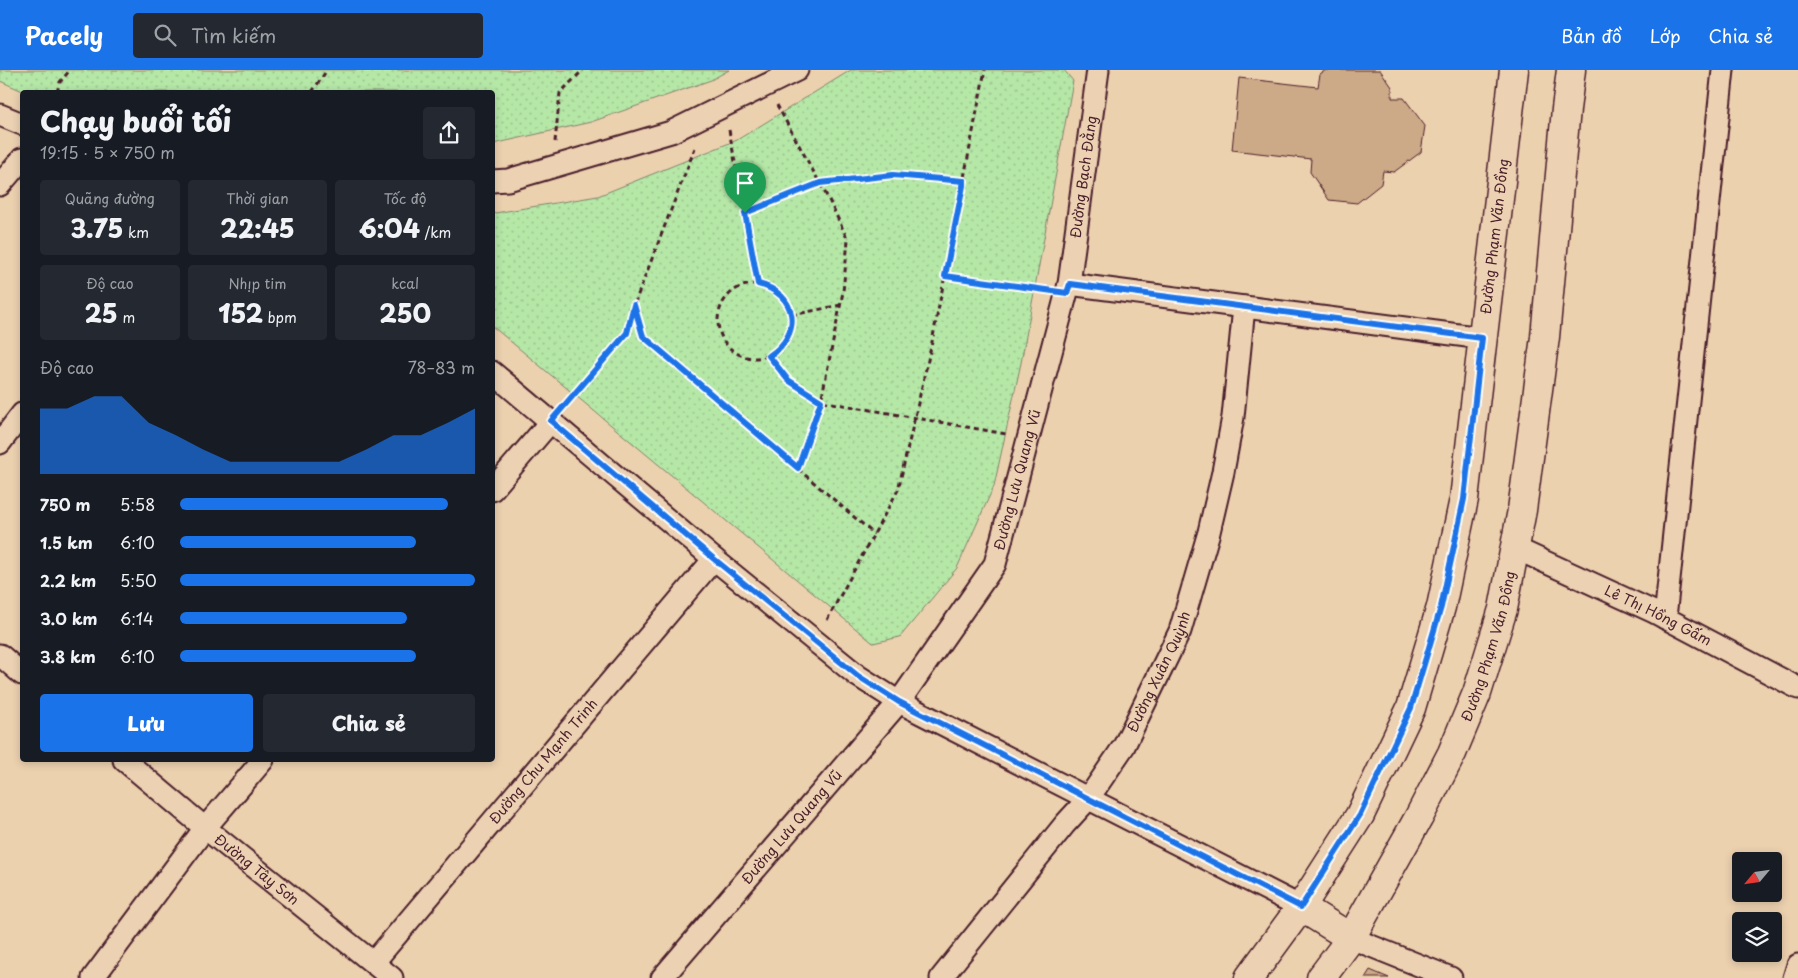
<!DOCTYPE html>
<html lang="vi">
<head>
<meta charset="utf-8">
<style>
  body { margin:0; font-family:"Playpen Sans",sans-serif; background:#242831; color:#f1f3f6; height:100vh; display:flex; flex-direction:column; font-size:19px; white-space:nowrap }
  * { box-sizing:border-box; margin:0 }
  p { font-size:16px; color:#9ea1a6 }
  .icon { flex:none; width:28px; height:28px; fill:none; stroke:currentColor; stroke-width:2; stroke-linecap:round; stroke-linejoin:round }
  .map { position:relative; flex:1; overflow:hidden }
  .drawer { position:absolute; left:20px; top:20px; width:475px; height:672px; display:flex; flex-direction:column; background:#171b24; border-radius:5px; box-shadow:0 2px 8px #0003 }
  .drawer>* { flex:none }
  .needle { width:32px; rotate:241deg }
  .controls { position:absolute; left:1732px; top:782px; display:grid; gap:10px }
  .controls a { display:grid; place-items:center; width:50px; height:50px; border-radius:5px; background:#171b24; box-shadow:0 2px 8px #0003; font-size:25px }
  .pin { position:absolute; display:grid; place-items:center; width:42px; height:42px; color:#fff; margin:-51px -21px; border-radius:50% 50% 50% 0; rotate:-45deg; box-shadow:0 0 5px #0007 }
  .pin .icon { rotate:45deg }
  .round { display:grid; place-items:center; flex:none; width:52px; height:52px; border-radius:5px; background:#242831 }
  .head { display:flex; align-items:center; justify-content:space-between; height:85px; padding:0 20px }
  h1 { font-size:28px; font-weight:800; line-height:38px }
  .stats { display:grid; grid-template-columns:repeat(3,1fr); gap:8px; height:85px; padding:5px 20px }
  .stats div { display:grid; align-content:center; border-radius:5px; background:#242831; text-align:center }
  .stats b { font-size:25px; font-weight:800 }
  .stats small { font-size:14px; font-weight:400 }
  .stats p { font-size:14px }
  .chart { height:140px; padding:10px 20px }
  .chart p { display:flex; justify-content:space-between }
  .chart svg { width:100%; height:90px; margin-top:5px; fill:#1a73e8; opacity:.7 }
  .action { display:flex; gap:10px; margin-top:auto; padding:10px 20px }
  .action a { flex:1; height:58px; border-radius:5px; background:#1a73e8; color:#fff; font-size:20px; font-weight:800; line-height:58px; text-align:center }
  .action a+a { background:#242831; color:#f1f3f6 }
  ul { padding:0 20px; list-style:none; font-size:16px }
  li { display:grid; grid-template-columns:80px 60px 1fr; align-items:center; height:38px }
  li i { height:12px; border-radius:6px; background:#1a73e8 }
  header { display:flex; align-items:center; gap:30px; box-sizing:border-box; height:70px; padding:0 25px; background:#1a73e8; color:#fff }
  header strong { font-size:24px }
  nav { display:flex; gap:28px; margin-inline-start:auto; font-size:18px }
  .search { width:350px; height:45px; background:#242831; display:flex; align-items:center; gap:12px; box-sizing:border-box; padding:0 18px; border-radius:5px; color:#9ea1a6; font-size:19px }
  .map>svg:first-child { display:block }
  .park { fill:url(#park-dots); stroke:#808369 }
  .building { fill:#cca987; stroke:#4a1f2b }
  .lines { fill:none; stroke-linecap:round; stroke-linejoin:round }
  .minor-casing { stroke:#4a1f2b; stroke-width:25 }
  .secondary-casing { stroke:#4a1f2b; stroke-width:31 }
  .path { stroke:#4a1f2b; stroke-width:3; stroke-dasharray:5 4; stroke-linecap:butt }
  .minor { stroke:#ecd2b3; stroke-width:21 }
  .secondary { stroke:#ecd2b3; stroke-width:28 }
  .route-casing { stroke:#fff; stroke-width:10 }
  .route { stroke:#1a73e8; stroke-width:6 }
  .labels { text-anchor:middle; stroke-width:5; stroke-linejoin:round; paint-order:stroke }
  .street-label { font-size:14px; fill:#4a1f2b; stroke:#ecd2b3 }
</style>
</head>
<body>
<header>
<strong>Pacely</strong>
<div class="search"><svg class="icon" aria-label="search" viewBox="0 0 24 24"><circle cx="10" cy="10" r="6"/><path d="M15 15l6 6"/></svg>Tìm kiếm</div>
<nav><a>Bản đồ</a><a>Lớp</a><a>Chia sẻ</a></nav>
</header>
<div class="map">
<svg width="1798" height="908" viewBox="0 0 1798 908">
  <defs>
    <pattern id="park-dots" width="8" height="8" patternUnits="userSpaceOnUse" patternTransform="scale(1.25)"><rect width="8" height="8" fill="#b5e7a7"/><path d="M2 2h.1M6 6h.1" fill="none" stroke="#9dc690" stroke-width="1.8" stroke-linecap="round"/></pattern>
  </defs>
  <rect width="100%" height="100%" fill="#ecd1af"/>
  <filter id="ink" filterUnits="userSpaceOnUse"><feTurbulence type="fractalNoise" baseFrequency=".02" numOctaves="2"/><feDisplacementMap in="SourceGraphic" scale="10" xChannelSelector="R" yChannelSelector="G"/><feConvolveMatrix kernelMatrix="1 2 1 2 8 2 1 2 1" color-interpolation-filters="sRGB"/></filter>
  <g filter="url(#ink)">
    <g class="park">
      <polygon points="0,0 729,0 711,10 591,52 493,74 492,22 25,22 0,11"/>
      <polygon points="851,0 1064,0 1073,11 1021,293 994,416 957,498 900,567 873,573 492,256 492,145 495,143 598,126 737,70"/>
    </g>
    <g class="building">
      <polygon points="1326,0 1380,0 1392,17 1392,28 1404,28 1425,56 1421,82 1394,102 1383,101 1381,114 1357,133 1329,130 1310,102 1311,89 1232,80 1239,8 1318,17 1320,4"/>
      <polygon points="1370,900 1389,908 1365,908"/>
    </g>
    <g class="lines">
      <g class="minor-casing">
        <g id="minor">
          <polyline points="0,45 22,54"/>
          <polyline points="492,111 508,110 671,62 797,0"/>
          <polyline points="0,115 22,89"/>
          <path id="s1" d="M1069,214L1098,0"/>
          <polyline points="492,302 714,489 858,606 899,632 1301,837"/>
          <polyline points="0,373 22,344"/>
          <polyline points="492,420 551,351"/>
          <path id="s2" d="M1515,478L1654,542L1798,618"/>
          <polyline points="1665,548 1723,0"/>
          <polyline points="0,585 22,604"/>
          <path id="s3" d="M124,690L205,758L392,908"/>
          <polyline points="1351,868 1451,908"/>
          <path id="s4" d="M373,893L714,489"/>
          <polyline points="93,908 205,758 263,690"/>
          <path id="s5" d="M662,908L899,632L995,494L1069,214L1482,268"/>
          <path id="s6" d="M941,908L1065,754L1088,729L1124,676L1180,561L1209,462L1223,402L1233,347L1244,237"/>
          <polyline points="1794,908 1798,895"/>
        </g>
      </g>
      <g class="secondary-casing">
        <g id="secondary">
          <polyline points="1301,837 1351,868"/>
          <path id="s7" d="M1249,908L1301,837L1360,745L1411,638L1441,537L1464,429L1514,0"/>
          <path id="s8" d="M1321,908L1351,868L1419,747L1452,683L1477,623L1503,539L1522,440L1545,267L1566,39L1571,0"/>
        </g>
      </g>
      <g class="path">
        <polyline points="57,22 60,12 70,0"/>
        <polyline points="312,22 327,0"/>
        <polyline points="777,35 829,130 848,170 843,222 821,331 798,398"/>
        <polyline points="729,60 758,214"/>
        <polyline points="555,72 560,23 583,0"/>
        <polyline points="695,78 634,235 643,266 874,464"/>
        <polyline points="745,143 820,113 893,105 964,111"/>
        <polyline points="945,207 1043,220"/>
        <circle cx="755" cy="251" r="37"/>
        <polyline points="792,245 841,235"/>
        <polyline points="769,286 788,310 821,331 1006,364"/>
        <polyline points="566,333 627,263 634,236"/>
        <polyline points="827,550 898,420 931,277 985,0"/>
      </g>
      <use href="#minor" class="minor"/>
      <use href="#secondary" class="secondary"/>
    </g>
  </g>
  <g class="lines" filter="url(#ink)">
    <g class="route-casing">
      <path id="route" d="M893,105L964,111L945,206L1067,223L1070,214L1482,268L1464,429L1441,537L1411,638L1360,745L1301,837L899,632L858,606L714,489L551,351L627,263L634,235L643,266L798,398L821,331L788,310L769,286C804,264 797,223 758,214L745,143L820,113Z"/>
    </g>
    <use href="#route" class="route"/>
  </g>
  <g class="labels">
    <g class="street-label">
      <text dy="5" stroke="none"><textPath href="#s1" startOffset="108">Đường Bạch Đằng</textPath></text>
      <text dy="5" stroke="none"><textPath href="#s7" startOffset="796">Đường Phạm Văn Đồng</textPath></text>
      <text dy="5" stroke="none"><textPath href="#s5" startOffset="619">Đường Lưu Quang Vũ</textPath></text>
      <text dy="5" stroke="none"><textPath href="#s2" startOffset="158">Lê Thị Hồng Gấm</textPath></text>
      <text dy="5" stroke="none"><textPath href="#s8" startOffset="374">Đường Phạm Văn Đồng</textPath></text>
      <text dy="5" stroke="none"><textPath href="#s6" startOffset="378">Đường Xuân Quỳnh</textPath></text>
      <text dy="5" stroke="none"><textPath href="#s4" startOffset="264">Đường Chu Mạnh Trinh</textPath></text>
      <text dy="5" stroke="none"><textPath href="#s5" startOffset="199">Đường Lưu Quang Vũ</textPath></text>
      <text dy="5" stroke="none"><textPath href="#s3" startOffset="172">Đường Tây Sơn</textPath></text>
    </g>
  </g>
</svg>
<div class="controls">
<a><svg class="needle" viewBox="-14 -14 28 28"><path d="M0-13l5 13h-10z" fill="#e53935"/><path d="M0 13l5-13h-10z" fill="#9ea1a6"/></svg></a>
<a><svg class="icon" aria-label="layers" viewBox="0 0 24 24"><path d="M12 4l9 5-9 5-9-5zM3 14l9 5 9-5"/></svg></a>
</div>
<div class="pin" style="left:745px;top:143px;background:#1e9e55"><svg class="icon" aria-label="arrive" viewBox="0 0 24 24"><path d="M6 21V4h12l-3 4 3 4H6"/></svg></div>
<section class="drawer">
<div class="head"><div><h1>Chạy buổi tối</h1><p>19:15 · 5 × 750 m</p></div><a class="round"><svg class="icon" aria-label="share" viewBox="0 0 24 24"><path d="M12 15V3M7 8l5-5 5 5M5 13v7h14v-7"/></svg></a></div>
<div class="stats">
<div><p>Quãng đường</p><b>3.75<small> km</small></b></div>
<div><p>Thời gian</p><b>22:45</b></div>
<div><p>Tốc độ</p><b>6:04<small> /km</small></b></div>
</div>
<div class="stats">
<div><p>Độ cao</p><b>25<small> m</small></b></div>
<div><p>Nhịp tim</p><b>152<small> bpm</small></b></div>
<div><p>kcal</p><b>250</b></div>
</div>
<div class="chart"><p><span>Độ cao</span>78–83 m</p>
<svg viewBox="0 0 160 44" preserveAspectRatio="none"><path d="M0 44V12L10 12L20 6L30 6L40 19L50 25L60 32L70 38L80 38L90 38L100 38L110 38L120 32L130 25L140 25L150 19L160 12V44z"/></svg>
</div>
<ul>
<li><b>750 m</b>5:58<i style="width:91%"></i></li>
<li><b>1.5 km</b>6:10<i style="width:80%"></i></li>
<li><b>2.2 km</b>5:50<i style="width:100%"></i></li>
<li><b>3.0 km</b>6:14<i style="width:77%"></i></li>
<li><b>3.8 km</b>6:10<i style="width:80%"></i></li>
</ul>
<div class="action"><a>Lưu</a><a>Chia sẻ</a></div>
</section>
</div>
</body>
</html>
